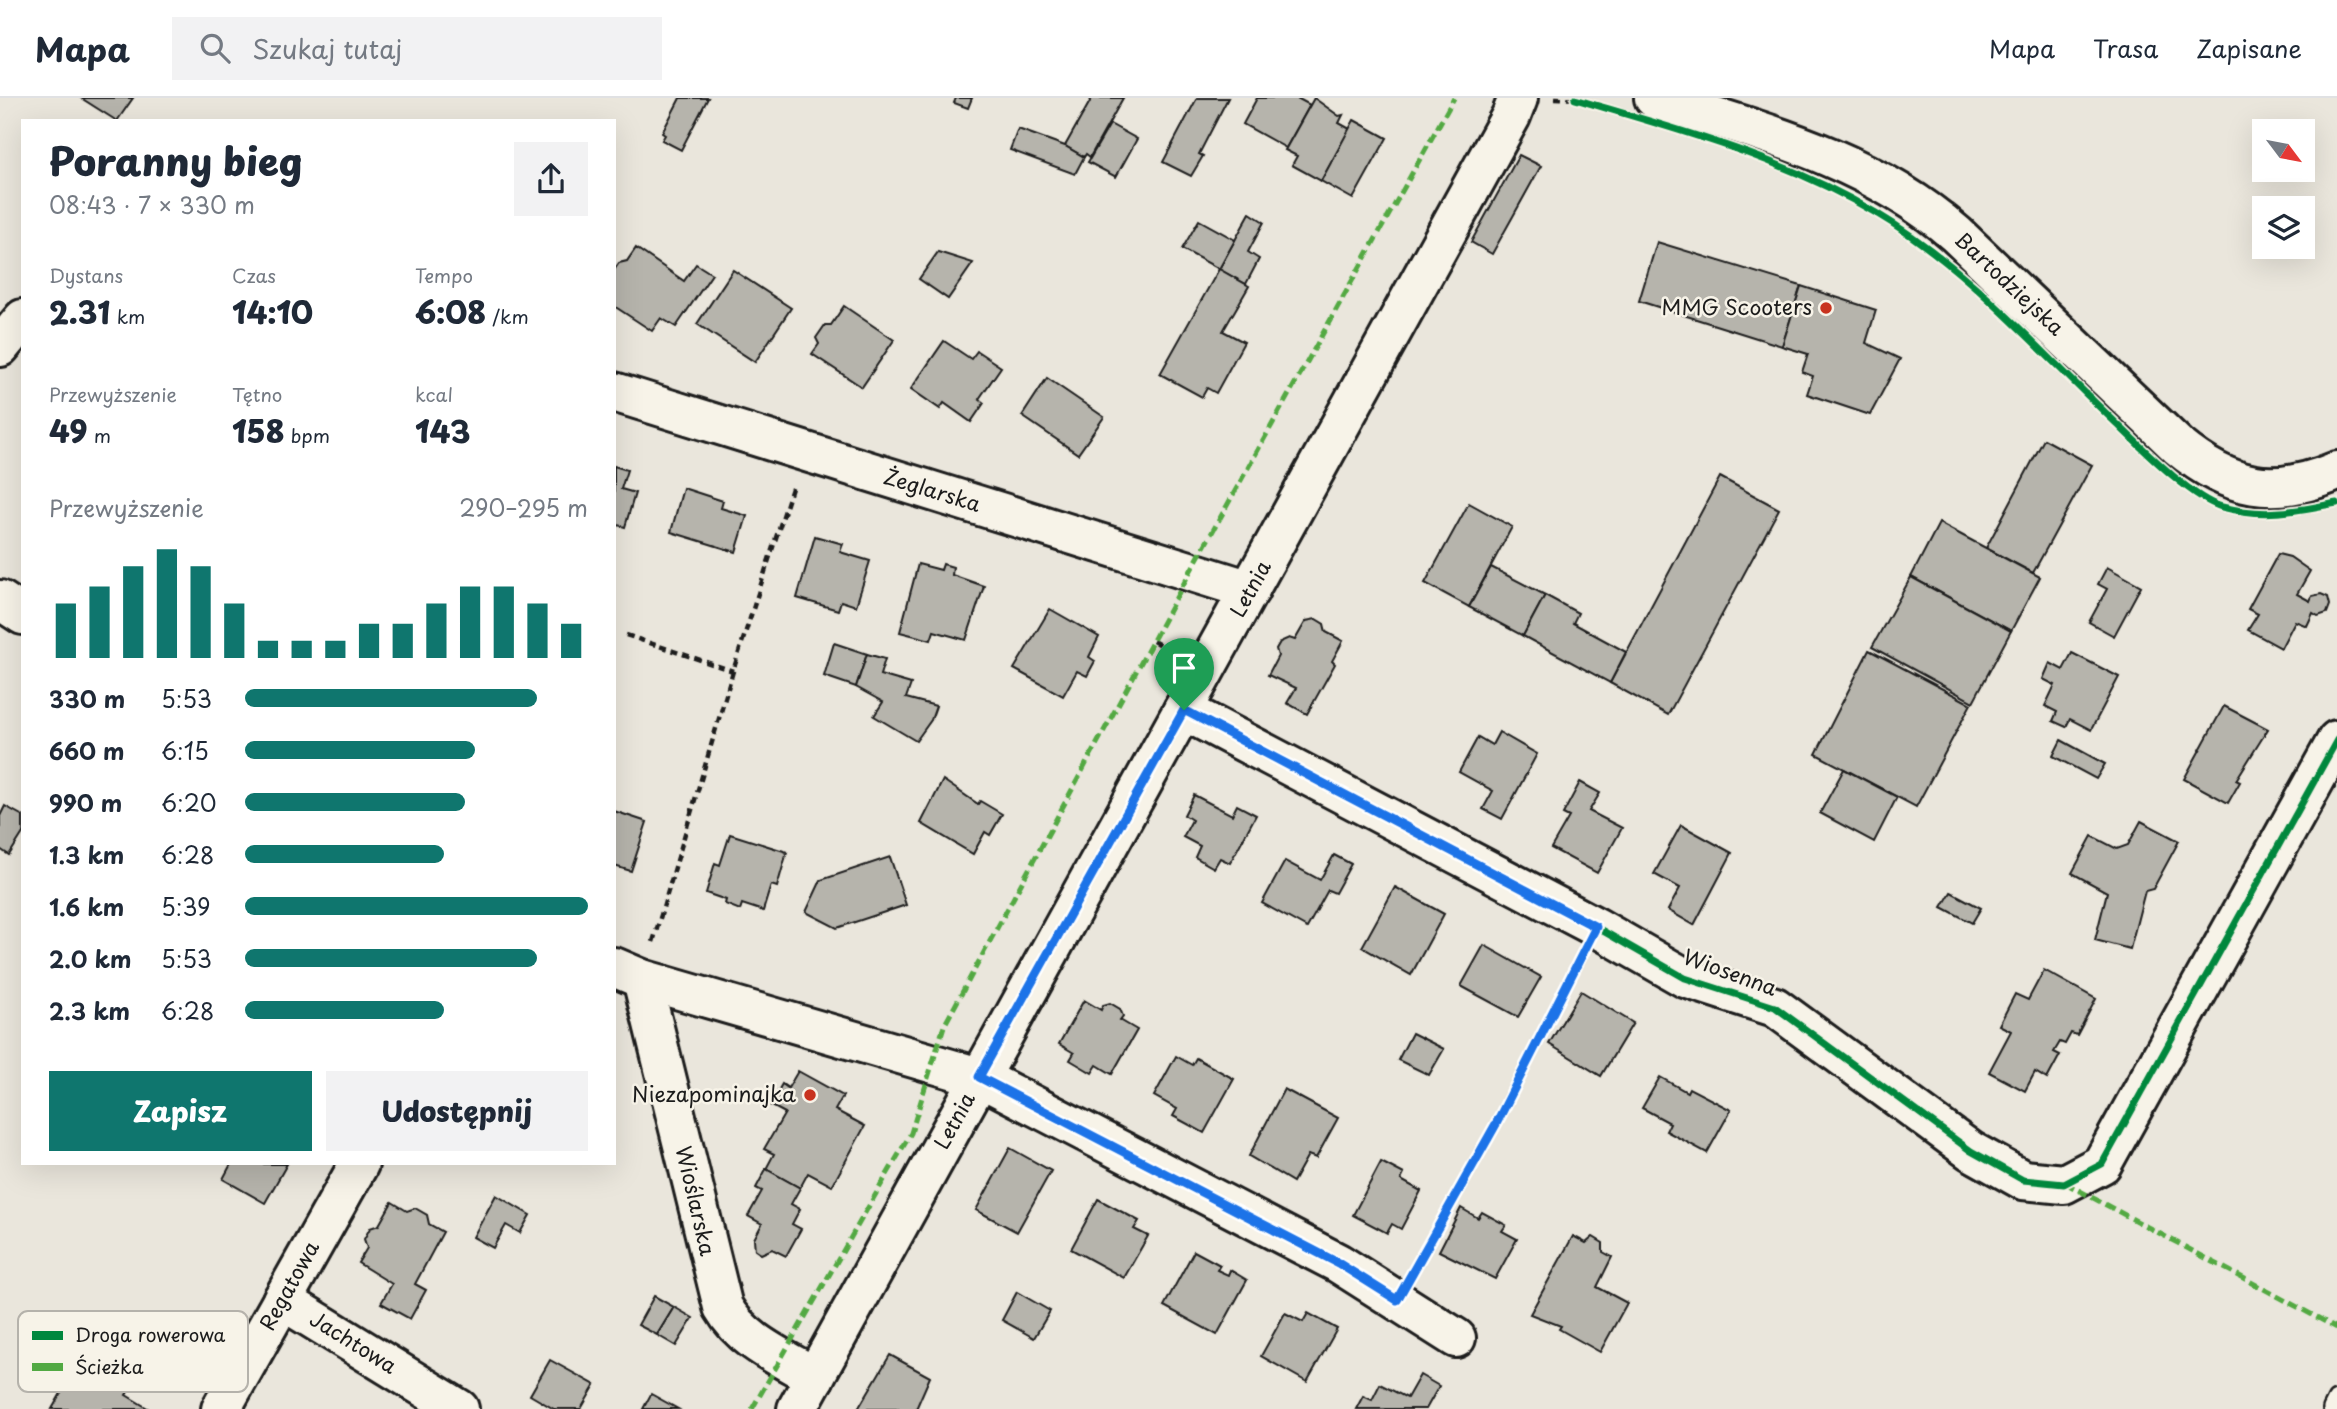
<!DOCTYPE html>
<html lang="pl">
<head>
<meta charset="utf-8">
<style>
  body { margin:0; font-family:"Playpen Sans",sans-serif; background:#f2f2f3; color:#1f2937; height:100vh; display:flex; flex-direction:column; font-size:26px; white-space:nowrap }
  * { box-sizing:border-box; margin:0 }
  p { font-size:23px; color:#747a83 }
  .icon { flex:none; width:38px; height:38px; fill:none; stroke:currentColor; stroke-width:2; stroke-linecap:round; stroke-linejoin:round }
  .map { position:relative; flex:1; overflow:hidden }
  .sheet { position:absolute; left:21px; top:21px; width:595px; height:1046px; display:flex; flex-direction:column; background:#fff; border-radius:0px; box-shadow:0 7px 28px #0002 }
  .sheet>* { flex:none }
  .needle { width:46px; rotate:122deg }
  .controls { position:absolute; left:2252px; top:21px; display:grid; gap:14px }
  .controls a { display:grid; place-items:center; width:63px; height:63px; border-radius:0px; background:#fff; box-shadow:0 7px 28px #0002; font-size:35px }
  .pin { position:absolute; display:grid; place-items:center; width:60px; height:60px; color:#fff; margin:-72px -30px; border-radius:50% 50% 50% 0; rotate:-45deg; box-shadow:0 0 7px #0007 }
  .pin .icon { rotate:45deg }
  .round { display:grid; place-items:center; flex:none; width:74px; height:74px; border-radius:0px; background:#f2f2f3 }
  .headline { display:flex; align-items:center; justify-content:space-between; height:119px; padding:0 28px }
  h1 { font-size:38px; font-weight:800; line-height:52px }
  .metrics { display:grid; grid-template-columns:repeat(3,1fr); gap:10px; height:119px; padding:7px 28px }
  .metrics div { display:grid; align-content:center }
  .metrics b { font-size:30px; font-weight:800 }
  .metrics small { font-size:19px; font-weight:400 }
  .metrics p { font-size:19px }
  .chart { height:196px; padding:14px 28px }
  .chart p { display:flex; justify-content:space-between }
  .chart svg { width:100%; height:126px; margin-top:7px; stroke:#0f766e; stroke-width:6 }
  .action { display:flex; gap:14px; margin-top:auto; padding:14px 28px }
  .action a { flex:1; height:80px; border-radius:0px; background:#0f766e; color:#fff; font-size:28px; font-weight:800; line-height:80px; text-align:center }
  .action a+a { background:#f2f2f3; color:#1f2937 }
  ul { padding:0 28px; list-style:none; font-size:23px }
  li { display:grid; grid-template-columns:112px 84px 1fr; align-items:center; height:52px }
  li i { height:18px; border-radius:9px; background:#0f766e }
  header { display:flex; align-items:center; gap:42px; box-sizing:border-box; height:98px; padding:0 35px; background:#fff; border-bottom:2px solid #e0e1e3 }
  header strong { font-size:33px }
  nav { display:flex; gap:38px; margin-inline-start:auto; font-size:24px }
  .search { width:490px; height:63px; background:#f2f2f3; display:flex; align-items:center; gap:18px; box-sizing:border-box; padding:0 24px; border-radius:0px; color:#747a83; font-size:26px }
  .map>svg:first-child { display:block }
  .building { fill:#b6b4ac; stroke:#1c1c1c; stroke-width:2 }
  .lines { fill:none; stroke-linecap:round; stroke-linejoin:round }
  .lane-casing { stroke:#1c1c1c; stroke-width:24 }
  .street-casing { stroke:#1c1c1c; stroke-width:44 }
  .secondary-casing { stroke:#1c1c1c; stroke-width:44 }
  .path { stroke:#1c1c1c; stroke-width:4.5; stroke-dasharray:7 5; stroke-linecap:butt }
  .lane { stroke:#f7f3e8; stroke-width:19 }
  .street { stroke:#f7f3e8; stroke-width:38 }
  .secondary { stroke:#f7f3e8; stroke-width:38 }
  .quiet { stroke:#52a943; stroke-width:5; stroke-dasharray:10 5; stroke-linecap:butt }
  .cycleway-casing { stroke:#f7f3e8; stroke-width:11 }
  .cycleway { stroke:#00873e; stroke-width:7 }
  .route-casing { stroke:#fff; stroke-width:14 }
  .route { stroke:#1a73e8; stroke-width:9 }
  .poi-dot { fill:#c8321e; stroke:#f7f3e8; stroke-width:2.5 }
  .labels { text-anchor:middle; stroke-width:5; stroke-linejoin:round; paint-order:stroke }
  .street-label { font-size:21px; fill:#1c1c1c; stroke:#f7f3e8 }
  .poi-label { font-size:21px; fill:#1c1c1c; stroke:#f7f3e8; text-anchor:end }
  .key { fill:#f7f3e8; stroke:#b5b2ab; stroke-width:2 }
  .key-label { font-size:19px; fill:#1c1c1c }
</style>
</head>
<body>
<header>
<strong>Mapa</strong>
<div class="search"><svg class="icon" aria-label="search" viewBox="0 0 24 24"><circle cx="10" cy="10" r="6"/><path d="M15 15l6 6"/></svg>Szukaj tutaj</div>
<nav><a>Mapa</a><a>Trasa</a><a>Zapisane</a></nav>
</header>
<div class="map">
<svg width="2337" height="1311" viewBox="0 0 2337 1311">
  <rect width="100%" height="100%" fill="#eae6dc"/>
  <filter id="ink" filterUnits="userSpaceOnUse"><feTurbulence type="fractalNoise" baseFrequency=".0143" numOctaves="2"/><feDisplacementMap in="SourceGraphic" scale="14" xChannelSelector="R" yChannelSelector="G"/><feConvolveMatrix kernelMatrix="1 2 1 2 8 2 1 2 1" color-interpolation-filters="sRGB"/></filter>
  <g filter="url(#ink)">
    <g class="building">
      <polygon points="81,0 133,0 117,23"/>
      <polygon points="680,0 708,0 681,52 662,42 665,37 662,35"/>
      <polygon points="956,0 972,0 968,10 954,5"/>
      <polygon points="1092,0 1123,0 1090,59 1086,56 1084,59 1065,48"/>
      <polygon points="1197,0 1228,0 1199,56 1203,58 1191,78 1163,64"/>
      <polygon points="1257,0 1297,0 1310,7 1286,50 1243,26"/>
      <polygon points="1314,0 1339,18 1343,17 1339,25 1350,31 1321,83 1292,67 1297,58 1285,52"/>
      <polygon points="1354,22 1387,40 1353,101 1321,83"/>
      <polygon points="1110,26 1137,41 1116,79 1088,64"/>
      <polygon points="1018,31 1065,48 1084,59 1075,76 1010,52"/>
      <polygon points="1519,57 1541,68 1492,156 1471,144"/>
      <polygon points="1250,115 1264,124 1248,154 1259,161 1246,186 1219,171"/>
      <polygon points="1199,122 1235,142 1219,171 1182,151"/>
      <polygon points="1657,144 1801,188 1782,248 1639,203"/>
      <polygon points="636,150 684,183 696,166 712,176 676,229 661,220 652,233 614,208 614,172 619,165 627,163"/>
      <polygon points="938,154 973,165 948,201 919,181"/>
      <polygon points="1219,171 1249,188 1223,233 1244,244 1216,295 1207,290 1202,299 1160,276"/>
      <polygon points="733,172 791,210 755,264 697,226"/>
      <polygon points="1801,188 1876,212 1866,245 1900,261 1870,317 1807,296 1813,278 1802,274 1808,256 1782,248"/>
      <polygon points="844,208 894,242 862,289 812,256 819,246 816,240 825,227 831,227"/>
      <polygon points="944,243 971,261 977,253 1001,269 979,301 984,305 971,324 944,305 940,311 911,291"/>
      <polygon points="1047,280 1104,319 1078,356 1022,318"/>
      <polygon points="2044,341 2092,367 2033,475 1986,450"/>
      <polygon points="614,368 627,372 621,391 635,395 625,429 614,426"/>
      <polygon points="1720,379 1779,411 1668,617 1610,585"/>
      <polygon points="683,390 723,403 721,410 747,418 736,454 671,434"/>
      <polygon points="1469,405 1512,429 1469,509 1425,485"/>
      <polygon points="1939,425 2040,479 2011,533 1911,479"/>
      <polygon points="815,438 843,446 840,454 870,463 856,508 841,503 838,512 797,500"/>
      <polygon points="2278,456 2290,459 2310,473 2297,496 2310,503 2312,498 2321,496 2328,499 2330,507 2327,515 2318,518 2313,515 2307,528 2295,523 2281,550 2248,532 2258,516 2248,511"/>
      <polygon points="918,466 941,472 943,466 953,469 952,477 984,488 966,542 934,533 931,542 900,534"/>
      <polygon points="1491,469 1545,497 1523,538 1469,509"/>
      <polygon points="2107,469 2141,488 2114,538 2089,524 2107,491 2098,486"/>
      <polygon points="1911,479 2011,533 1973,604 1872,549"/>
      <polygon points="1545,497 1578,515 1573,525 1626,554 1610,585 1523,538"/>
      <polygon points="1050,511 1099,539 1089,559 1095,563 1087,578 1077,573 1063,598 1014,571"/>
      <polygon points="1316,521 1324,526 1326,534 1343,543 1332,563 1335,566 1307,616 1287,605 1296,590 1268,577 1278,558 1276,551 1280,544 1289,540 1295,542 1306,523"/>
      <polygon points="834,545 867,556 856,589 824,578"/>
      <polygon points="1869,552 1971,606 1916,709 1816,656"/>
      <polygon points="2072,555 2119,579 2091,632 2070,621 2066,629 2053,623 2057,614 2045,608 2055,587 2043,581 2050,565 2063,572"/>
      <polygon points="867,556 885,561 880,577 911,586 906,600 936,608 931,622 916,643 874,618 883,604 856,589"/>
      <polygon points="2224,608 2268,631 2236,682 2240,684 2228,705 2184,681"/>
      <polygon points="1499,634 1537,656 1502,721 1483,711 1493,693 1459,674 1478,639 1492,647"/>
      <polygon points="2061,642 2105,666 2096,681 2053,658"/>
      <polygon points="1844,671 1897,699 1874,744 1820,715"/>
      <polygon points="943,682 978,706 980,703 1002,716 990,737 985,734 973,756 921,725"/>
      <polygon points="1580,684 1600,695 1589,713 1622,730 1597,775 1551,750 1569,719 1563,716"/>
      <polygon points="1194,697 1232,717 1237,707 1256,717 1230,765 1220,760 1214,770 1195,759 1200,748 1183,739 1192,722 1184,717"/>
      <polygon points="5,708 23,718 23,735 9,757 0,751 0,718"/>
      <polygon points="614,713 647,724 631,773 614,768"/>
      <polygon points="2141,723 2179,743 2153,791 2145,793 2130,851 2095,842 2107,794 2072,775 2092,738 2117,751 2128,747"/>
      <polygon points="1681,727 1732,755 1694,827 1668,812 1680,790 1654,776"/>
      <polygon points="730,736 787,754 777,789 771,787 763,813 742,806 740,812 725,806 726,802 706,795 715,765 720,767"/>
      <polygon points="1334,757 1351,766 1335,795 1328,792 1307,830 1262,805 1285,763 1320,782"/>
      <polygon points="890,759 906,807 837,830 806,814 821,782"/>
      <polygon points="1395,789 1444,816 1411,877 1362,849"/>
      <polygon points="1951,794 1981,810 1972,825 1942,809"/>
      <polygon points="1484,847 1541,879 1518,919 1461,888"/>
      <polygon points="2044,872 2096,901 2077,937 2071,935 2065,946 2060,944 2054,954 2060,957 2047,981 2035,974 2025,993 1989,974 2011,933 1999,927 2015,896 2028,902"/>
      <polygon points="1581,893 1633,925 1601,978 1549,946"/>
      <polygon points="1084,902 1101,912 1103,907 1110,905 1120,911 1123,918 1120,922 1137,932 1112,976 1097,967 1092,975 1070,962 1074,955 1059,946"/>
      <polygon points="1412,935 1444,951 1429,977 1398,962"/>
      <polygon points="1176,958 1192,967 1196,960 1234,981 1204,1035 1173,1018 1177,1011 1154,998"/>
      <polygon points="798,973 843,998 835,1012 865,1028 832,1088 808,1075 800,1090 766,1071 774,1056 764,1051 785,1015 770,1007 782,986 788,990"/>
      <polygon points="1660,979 1687,994 1689,990 1731,1012 1707,1055 1666,1033 1670,1025 1642,1010"/>
      <polygon points="1284,991 1338,1020 1316,1060 1308,1057 1293,1084 1249,1058"/>
      <polygon points="1010,1050 1051,1073 1017,1134 976,1112"/>
      <polygon points="1381,1064 1404,1076 1401,1082 1421,1093 1401,1131 1392,1126 1387,1135 1353,1117"/>
      <polygon points="231,1066 287,1066 265,1105 223,1081"/>
      <polygon points="766,1071 800,1090 791,1106 800,1111 792,1126 801,1131 786,1158 772,1151 761,1156 755,1152 754,1141 762,1126 748,1118 762,1093 756,1090"/>
      <polygon points="496,1097 530,1117 520,1135 506,1127 493,1150 473,1139"/>
      <polygon points="1098,1101 1139,1123 1134,1131 1148,1138 1124,1180 1071,1151"/>
      <polygon points="392,1104 407,1113 415,1110 427,1117 429,1126 443,1134 415,1186 426,1192 410,1221 381,1205 392,1186 358,1165 367,1150 364,1141 370,1130 379,1127"/>
      <polygon points="1461,1110 1478,1120 1482,1114 1506,1127 1502,1133 1517,1141 1495,1181 1439,1153"/>
      <polygon points="1573,1138 1586,1145 1593,1139 1603,1145 1603,1154 1612,1159 1597,1189 1627,1205 1600,1254 1559,1231 1561,1228 1530,1216"/>
      <polygon points="1194,1153 1220,1167 1217,1172 1228,1177 1230,1172 1247,1182 1217,1237 1164,1208"/>
      <polygon points="1017,1194 1050,1213 1034,1240 1002,1222"/>
      <polygon points="654,1198 674,1209 657,1237 638,1227"/>
      <polygon points="674,1209 693,1220 676,1248 657,1237"/>
      <polygon points="1285,1215 1303,1224 1308,1215 1337,1231 1307,1284 1261,1258"/>
      <polygon points="890,1257 930,1279 916,1311 858,1311"/>
      <polygon points="550,1262 595,1287 581,1311 554,1311 530,1297"/>
      <polygon points="76,1269 100,1282 107,1271 133,1286 126,1297 149,1311 52,1311"/>
      <polygon points="1420,1277 1439,1288 1426,1311 1356,1311 1363,1298 1372,1302 1380,1286 1407,1300"/>
      <polygon points="651,1296 678,1311 643,1311"/>
    </g>
    <g class="lines">
      <g class="lane-casing">
        <polyline id="lane" points="2333,1311 2337,1303"/>
      </g>
      <g class="street-casing">
        <g id="street">
          <polyline points="0,249 23,221"/>
          <polyline points="614,294 1250,492"/>
          <polyline points="0,502 23,517"/>
          <polyline points="1183,612 1596,829 1685,880 1775,909 1971,1053 2023,1082 2064,1086 2102,1066 2337,642"/>
          <polyline points="614,869 642,881 979,979 1338,1165 1456,1240"/>
          <path d="M642,881L723,1209C743,1244 781,1259 815,1279"/>
          <polyline points="282,1202 459,1311"/>
          <polyline points="221,1311 359,1066"/>
          <polyline points="797,1311 1511,18 1518,0"/>
        </g>
      </g>
      <g class="secondary-casing">
        <path id="secondary" d="M1654,0C1760,33 1871,61 1956,136L2178,348C2230,391 2274,400 2337,373"/>
      </g>
      <g class="path">
        <polyline points="1555,0 1575,1"/>
        <polyline points="626,537 733,573"/>
        <polyline points="1153,543 1174,555"/>
        <polyline points="653,844 733,573 793,387"/>
      </g>
      <use href="#lane" class="lane"/>
      <use href="#street" class="street"/>
      <use href="#secondary" class="secondary"/>
      <g class="quiet">
        <polyline points="2065,1085 2337,1230"/>
        <polyline points="752,1311 911,1035 944,928 1190,474 1454,0"/>
      </g>
      <g class="cycleway-casing">
        <g id="cycleway">
          <path d="M1575,1C1679,32 1782,59 1876,115C1966,168 2039,252 2115,324C2139,347 2192,401 2222,409C2265,420 2295,413 2337,405"/>
          <polyline points="1183,612 1596,829 1685,880 1775,909 1971,1053 2023,1082 2064,1086 2102,1066 2337,642"/>
          <polyline points="1397,1202 1496,1026 1596,829"/>
        </g>
      </g>
      <use href="#cycleway" class="cycleway"/>
    </g>
  </g>
  <g class="lines" filter="url(#ink)">
    <g class="route-casing">
      <polygon id="route" points="1184,612 1596,829 1496,1026 1397,1202 1338,1165 979,979"/>
    </g>
    <use href="#route" class="route"/>
  </g>
  <g class="poi-dot">
    <circle cx="1826" cy="210" r="7"/>
    <circle cx="810" cy="997" r="7"/>
  </g>
  <g class="labels">
    <g class="street-label">
      <text transform="translate(2009 186) rotate(43)" y="7">Bartodziejska</text>
      <text transform="translate(932 393) rotate(17)" y="7">Żeglarska</text>
      <text transform="translate(1251 491) rotate(-61)" y="7">Letnia</text>
      <text transform="translate(1730 875) rotate(20)" y="7">Wiosenna</text>
      <text transform="translate(955 1023) rotate(-61)" y="7">Letnia</text>
      <text transform="translate(695 1103) rotate(77)" y="7">Wioślarska</text>
      <text transform="translate(290 1188) rotate(-61)" y="7">Regatowa</text>
      <text transform="translate(353 1245) rotate(32)" y="7">Jachtowa</text>
    </g>
    <g class="poi-label">
      <text x="1812" y="217">MMG Scooters</text>
      <text x="796" y="1004">Niezapominajka</text>
    </g>
  </g>
  <rect x="18" y="1213" width="230" height="81" rx="10" class="key"/>
  <rect x="32" y="1233" width="31" height="9" fill="#00873e"/>
  <rect x="32" y="1265" width="31" height="8" fill="#52a943"/>
  <g class="key-label">
    <text x="75" y="1244">Droga rowerowa</text>
    <text x="75" y="1276">Ścieżka</text>
  </g>
</svg>
<div class="controls">
<a><svg class="needle" viewBox="-14 -14 28 28"><path d="M0-13l5 13h-10z" fill="#e53935"/><path d="M0 13l5-13h-10z" fill="#747a83"/></svg></a>
<a><svg class="icon" aria-label="layers" viewBox="0 0 24 24"><path d="M12 4l9 5-9 5-9-5zM3 14l9 5 9-5"/></svg></a>
</div>
<div class="pin" style="left:1184px;top:612px;background:#1e9e55"><svg class="icon" aria-label="arrive" viewBox="0 0 24 24"><path d="M6 21V4h12l-3 4 3 4H6"/></svg></div>
<section class="sheet">
<div class="headline"><div><h1>Poranny bieg</h1><p>08:43 · 7 × 330 m</p></div><a class="round"><svg class="icon" aria-label="share" viewBox="0 0 24 24"><path d="M12 15V3M7 8l5-5 5 5M5 13v7h14v-7"/></svg></a></div>
<div class="metrics">
<div><p>Dystans</p><b>2.31<small> km</small></b></div>
<div><p>Czas</p><b>14:10</b></div>
<div><p>Tempo</p><b>6:08<small> /km</small></b></div>
</div>
<div class="metrics">
<div><p>Przewyższenie</p><b>49<small> m</small></b></div>
<div><p>Tętno</p><b>158<small> bpm</small></b></div>
<div><p>kcal</p><b>143</b></div>
</div>
<div class="chart"><p><span>Przewyższenie</span>290–295 m</p>
<svg viewBox="0 0 160 44" preserveAspectRatio="none"><path d="M5 44V25M15 44V19M25 44V12M35 44V6M45 44V12M55 44V25M65 44V38M75 44V38M85 44V38M95 44V32M105 44V32M115 44V25M125 44V19M135 44V19M145 44V25M155 44V32"/></svg>
</div>
<ul>
<li><b>330 m</b>5:53<i style="width:85%"></i></li>
<li><b>660 m</b>6:15<i style="width:67%"></i></li>
<li><b>990 m</b>6:20<i style="width:64%"></i></li>
<li><b>1.3 km</b>6:28<i style="width:58%"></i></li>
<li><b>1.6 km</b>5:39<i style="width:100%"></i></li>
<li><b>2.0 km</b>5:53<i style="width:85%"></i></li>
<li><b>2.3 km</b>6:28<i style="width:58%"></i></li>
</ul>
<div class="action"><a>Zapisz</a><a>Udostępnij</a></div>
</section>
</div>
</body>
</html>
